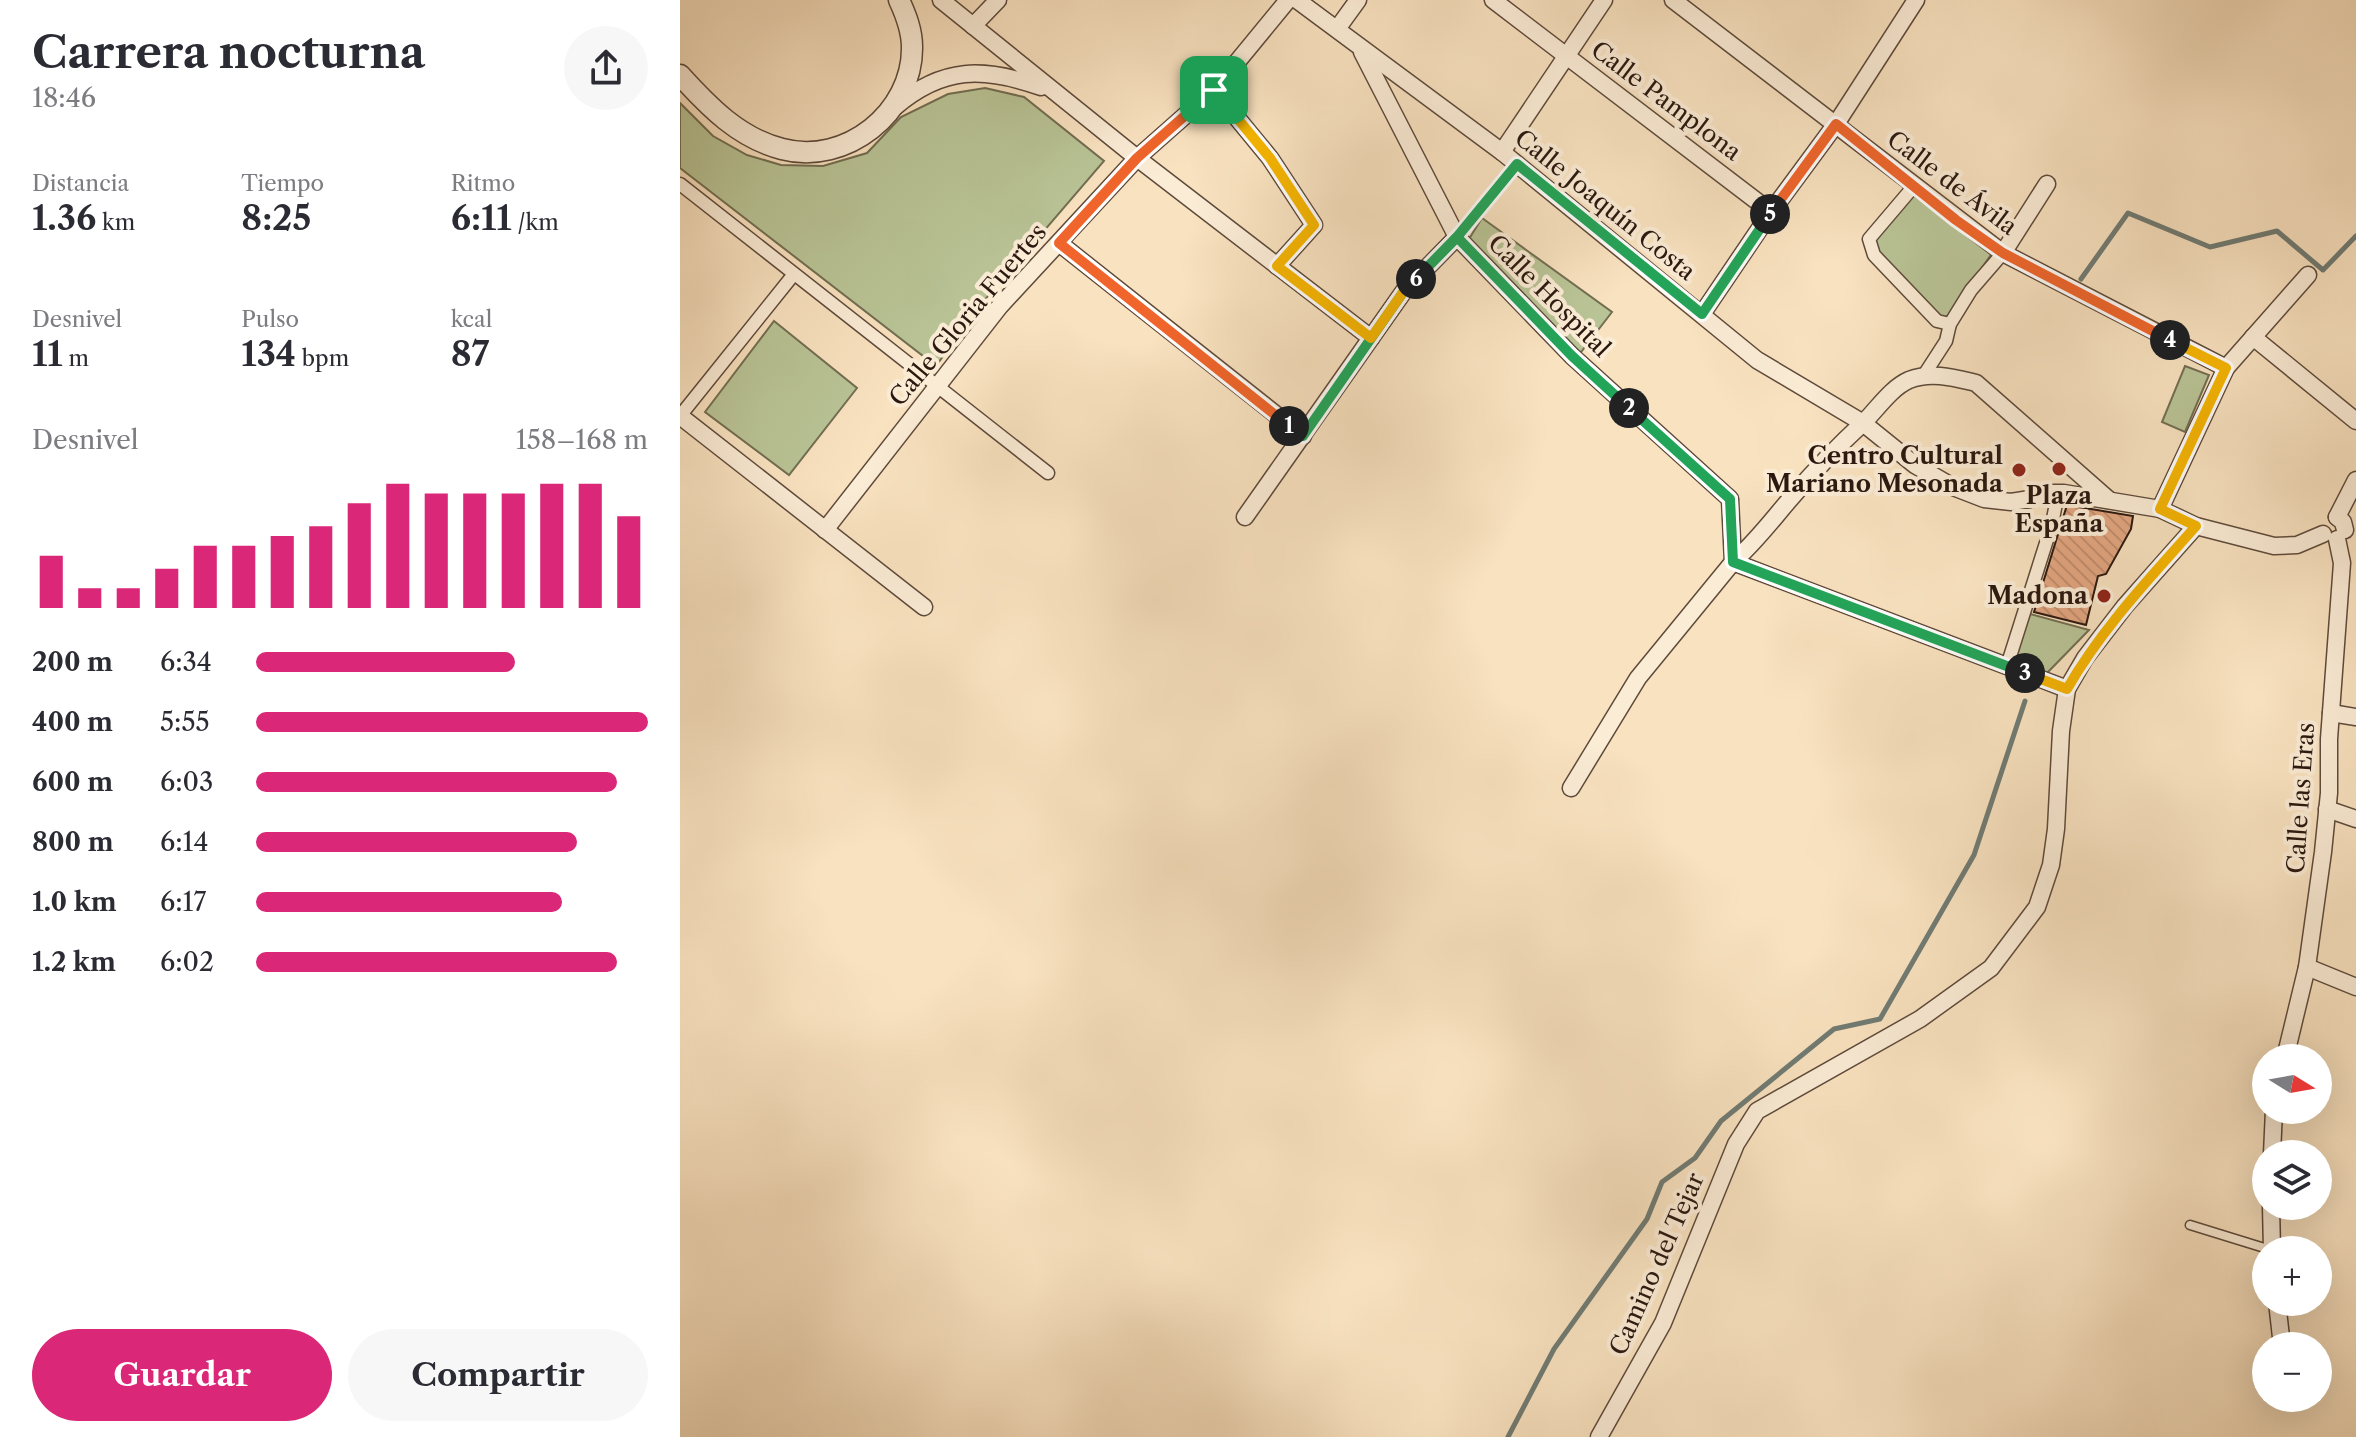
<!DOCTYPE html>
<html lang="es">
<head>
<meta charset="utf-8">
<style>
  body { margin:0; font-family:"Libre Caslon Text",serif; background:#f7f7f7; color:#2b2b33; height:100vh; display:flex; flex-direction:column; font-size:30px; white-space:nowrap }
  * { box-sizing:border-box; margin:0 }
  p { font-size:26px; color:#7c7c81 }
  .icon { flex:none; width:44px; height:44px; fill:none; stroke:currentColor; stroke-width:2; stroke-linecap:round; stroke-linejoin:round }
  .map { position:relative; flex:1; overflow:hidden }
  .side { display:flex; flex-direction:column; background:#fff; width:680px }
  .side>* { flex:none }
  .needle { width:52px; rotate:101deg }
  .controls { position:absolute; left:1572px; top:1044px; display:grid; gap:16px }
  .controls a { display:grid; place-items:center; width:80px; height:80px; border-radius:50%; background:#fff; box-shadow:0 8px 32px #0002; font-size:40px }
  .pin { position:absolute; display:grid; place-items:center; width:68px; height:68px; color:#fff; margin:-34px; border-radius:16px; box-shadow:0 4px 12px #0006 }
  .km { position:absolute; width:40px; height:40px; margin:-20px; border-radius:50%; background:#222; color:#fff; font-size:22px; line-height:40px; text-align:center }
  .round { display:grid; place-items:center; flex:none; width:84px; height:84px; border-radius:42px; background:#f7f7f7 }
  .head { display:flex; align-items:center; justify-content:space-between; height:136px; padding:0 32px }
  h1 { font-size:44px; font-weight:800; line-height:60px }
  .stats { display:grid; grid-template-columns:repeat(3,1fr); gap:12px; height:136px; padding:8px 32px }
  .stats div { display:grid; align-content:center }
  .stats b { font-size:34px; font-weight:800 }
  .stats small { font-size:22px; font-weight:400 }
  .stats p { font-size:22px }
  .chart { height:224px; padding:16px 32px }
  .chart p { display:flex; justify-content:space-between }
  .chart svg { width:100%; height:144px; margin-top:8px; stroke:#db2777; stroke-width:6 }
  .cta { display:flex; gap:16px; margin-top:auto; padding:16px 32px }
  .cta a { flex:1; height:92px; border-radius:48px; background:#db2777; color:#fff; font-size:32px; font-weight:800; line-height:92px; text-align:center }
  .cta a+a { background:#f7f7f7; color:#2b2b33 }
  ul { padding:0 32px; list-style:none; font-size:26px }
  li { display:grid; grid-template-columns:128px 96px 1fr; align-items:center; height:60px }
  li i { height:20px; border-radius:10px; background:#db2777 }
  main { display:flex; flex:1; min-height:0 }
  .map>svg:first-child { display:block }
  .green { fill:#b9c496; stroke:#726e52; stroke-width:2 }
  .lines { fill:none; stroke-linecap:round; stroke-linejoin:round }
  .stream { stroke:#707b73; stroke-width:5 }
  .building { fill:url(#building-back-hatch); stroke:#2a170f; stroke-width:2 }
  .service-casing { stroke:#5e4a3b; stroke-width:11 }
  .pedestrian-casing { stroke:#5e4a3b; stroke-width:15 }
  .minor-casing { stroke:#5e4a3b; stroke-width:19 }
  .tertiary-casing { stroke:#5e4a3b; stroke-width:23 }
  .service { stroke:#fbecd6; stroke-width:8 }
  .pedestrian { stroke:#fbecd6; stroke-width:12 }
  .minor { stroke:#fbecd6; stroke-width:16 }
  .tertiary { stroke:#fbecd6; stroke-width:20 }
  .split-1-casing { stroke:#fff; stroke-width:16 }
  .split-2-casing { stroke:#fff; stroke-width:16 }
  .split-3-casing { stroke:#fff; stroke-width:16 }
  .split-4-casing { stroke:#fff; stroke-width:16 }
  .split-5-casing { stroke:#fff; stroke-width:16 }
  .split-6-casing { stroke:#fff; stroke-width:16 }
  .split-7-casing { stroke:#fff; stroke-width:16 }
  .split-1 { stroke:#f0652b; stroke-width:10 }
  .split-2 { stroke:#22a559; stroke-width:10 }
  .split-3 { stroke:#22a559; stroke-width:10 }
  .split-4 { stroke:#f5b400; stroke-width:10 }
  .split-5 { stroke:#f0652b; stroke-width:10 }
  .split-6 { stroke:#22a559; stroke-width:10 }
  .split-7 { stroke:#f5b400; stroke-width:10 }
  .poi-dot { fill:#8f2418; stroke:#fbecd6; stroke-width:3 }
  .labels { text-anchor:middle; stroke-width:8; stroke-linejoin:round; paint-order:stroke }
  .street-label { font-size:24px; fill:#2a170f; stroke:#fbecd6 }
  .poi-label { font-size:24px; font-weight:bold; fill:#2a170f; stroke:#fbecd6; text-anchor:end }
</style>
</head>
<body>
<main>
<section class="side">
<div class="head"><div><h1>Carrera nocturna</h1><p>18:46</p></div><a class="round"><svg class="icon" aria-label="share" viewBox="0 0 24 24"><path d="M12 15V3M7 8l5-5 5 5M5 13v7h14v-7"/></svg></a></div>
<div class="stats">
<div><p>Distancia</p><b>1.36<small> km</small></b></div>
<div><p>Tiempo</p><b>8:25</b></div>
<div><p>Ritmo</p><b>6:11<small> /km</small></b></div>
</div>
<div class="stats">
<div><p>Desnivel</p><b>11<small> m</small></b></div>
<div><p>Pulso</p><b>134<small> bpm</small></b></div>
<div><p>kcal</p><b>87</b></div>
</div>
<div class="chart"><p><span>Desnivel</span>158–168 m</p>
<svg viewBox="0 0 160 44" preserveAspectRatio="none"><path d="M5 44V28M15 44V38M25 44V38M35 44V32M45 44V25M55 44V25M65 44V22M75 44V19M85 44V12M95 44V6M105 44V9M115 44V9M125 44V9M135 44V6M145 44V6M155 44V16"/></svg>
</div>
<ul>
<li><b>200 m</b>6:34<i style="width:66%"></i></li>
<li><b>400 m</b>5:55<i style="width:100%"></i></li>
<li><b>600 m</b>6:03<i style="width:92%"></i></li>
<li><b>800 m</b>6:14<i style="width:82%"></i></li>
<li><b>1.0 km</b>6:17<i style="width:78%"></i></li>
<li><b>1.2 km</b>6:02<i style="width:92%"></i></li>
</ul>
<div class="cta"><a>Guardar</a><a>Compartir</a></div>
</section>
<div class="map">
<svg width="1676" height="1437" viewBox="0 0 1676 1437">
  <defs>
    <pattern id="building-back-hatch" width="6" height="6" patternUnits="userSpaceOnUse" patternTransform="scale(2)"><rect width="6" height="6" fill="#e3a681"/><path d="M-1 5l2 2M0 0l6 6M5-1l2 2" fill="none" stroke="#c38e6e"/></pattern>
  </defs>
  <rect width="100%" height="100%" fill="#f9e2c0"/>
  <filter id="stains"><feTurbulence type="fractalNoise" baseFrequency=".0025" numOctaves="4"/><feColorMatrix values="0 0 0 0 .2 0 0 0 0 .09 0 0 0 0 .02 0 0 0 .5 -.17"/></filter>
  <radialGradient id="worn" r=".72"><stop offset=".6" stop-color="#630" stop-opacity="0"/><stop offset="1" stop-color="#630" stop-opacity=".3"/></radialGradient>
  <g class="green">
    <polygon points="305,88 344,97 424,161 296,310 256,366 0,168 0,103 33,136 67,155 101,165 143,166 187,153 221,117 268,94"/>
    <polygon points="1236,190 1313,252 1266,319 1259,317 1196,254 1192,240"/>
    <polygon points="802,218 932,312 898,356 789,239"/>
    <polygon points="94,321 177,388 109,475 25,412"/>
    <polygon points="1505,366 1529,375 1505,432 1482,422"/>
    <polygon points="1350,614 1409,630 1367,673 1334,662"/>
  </g>
  <g class="lines">
    <g class="stream">
      <polyline points="1401,279 1448,213 1530,247 1597,231 1643,270 1676,236"/>
      <polyline points="828,1437 874,1349 967,1219 982,1182 1015,1158 1041,1121 1154,1029 1200,1019 1294,855 1345,701"/>
    </g>
  </g>
  <polygon class="building" points="1387,505 1453,516 1451,529 1426,574 1418,576 1406,625 1354,612"/>
  <g class="lines">
    <g class="service-casing">
      <polyline id="service" points="1510,1225 1591,1250"/>
    </g>
    <g class="pedestrian-casing">
      <g id="pedestrian">
        <polyline points="0,184 368,473"/>
        <polyline points="1234,186 1189,239 1194,255 1257,321 1270,324"/>
        <polyline points="777,237 837,164"/>
        <polyline points="1244,375 1266,341 1270,324 1291,290 1323,253"/>
        <polyline points="0,416 114,274"/>
        <polyline points="1327,666 1372,524 1378,493"/>
      </g>
    </g>
    <g class="minor-casing">
      <g id="minor">
        <polyline points="261,0 457,158 691,338"/>
        <polyline points="617,0 822,152 1077,360 1183,423 1235,465 1273,487 1304,499 1331,502 1350,499 1370,493 1384,493 1480,509 1516,526 1594,546 1617,545 1643,534"/>
        <polyline points="813,0 1091,212"/>
        <polyline points="993,0 1323,253 1546,368"/>
        <polyline points="293,26 318,0"/>
        <polyline points="657,29 678,0"/>
        <polyline points="682,52 777,237 892,356 1050,499 1053,562"/>
        <polyline points="534,90 590,158 634,225 597,266"/>
        <path d="M215,107C263,66 304,67 361,87"/>
        <polyline points="822,152 924,0"/>
        <polyline points="379,243 623,436"/>
        <polyline points="1323,253 1367,184"/>
        <polyline points="1022,314 1091,212 1156,124 1236,0"/>
        <polyline points="1573,337 1676,421"/>
        <polyline points="0,416 244,607"/>
        <polyline points="1480,509 1546,368 1628,275"/>
        <polyline points="565,517 724,291 777,237"/>
        <polyline points="1657,517 1676,480"/>
        <polyline points="1657,517 1663,522 1665,530"/>
        <polyline points="145,530 320,306 457,158 534,90 608,0"/>
        <polyline points="1053,562 1387,689"/>
        <polyline points="1651,713 1676,717"/>
        <path d="M891,788L958,678L1053,562C1075,543 1092,520 1111,498C1134,471 1158,446 1184,422C1198,408 1211,388 1229,380C1251,371 1275,378 1296,383L1429,500"/>
        <polyline points="1647,809 1676,819"/>
        <polyline points="1627,967 1676,987"/>
        <polyline points="1605,1058 1627,967 1643,852 1649,793 1649,739 1662,563 1657,539"/>
        <polyline points="1592,1154 1594,1110"/>
        <polyline points="1591,1206 1592,1250"/>
        <polyline points="1597,1302 1602,1346"/>
        <polyline points="919,1437 983,1323 1056,1144 1077,1111 1240,1019 1311,968 1357,907 1371,865 1376,829 1381,731 1387,689 1405,658 1445,606 1516,526"/>
      </g>
    </g>
    <g class="tertiary-casing">
      <path id="tertiary" d="M0,75C29,107 59,138 102,149C166,166 233,112 232,47C232,30 226,15 219,0"/>
    </g>
    <use href="#service" class="service"/>
    <use href="#pedestrian" class="pedestrian"/>
    <use href="#minor" class="minor"/>
    <use href="#tertiary" class="tertiary"/>
  </g>
  <g class="lines">
    <g class="split-1-casing">
      <polyline id="split-1" points="534,90 457,158 379,243 609,426"/>
    </g>
    <g class="split-2-casing">
      <polyline id="split-2" points="609,426 623,436 724,291 777,237 892,356 949,408"/>
    </g>
    <g class="split-3-casing">
      <polyline id="split-3" points="949,408 1050,499 1053,562 1345,673"/>
    </g>
    <g class="split-4-casing">
      <path id="split-4" d="M1345,673L1387,689C1422,628 1470,578 1516,526L1480,509L1546,368L1490,340"/>
    </g>
    <g class="split-5-casing">
      <polyline id="split-5" points="1090,214 1156,124 1276,220 1323,253 1490,340"/>
    </g>
    <g class="split-6-casing">
      <polyline id="split-6" points="736,279 777,237 837,164 1022,314 1090,214"/>
    </g>
    <g class="split-7-casing">
      <polyline id="split-7" points="534,90 590,158 634,225 597,266 691,338 724,291 736,279"/>
    </g>
    <use href="#split-1" class="split-1"/>
    <use href="#split-2" class="split-2"/>
    <use href="#split-3" class="split-3"/>
    <use href="#split-4" class="split-4"/>
    <use href="#split-5" class="split-5"/>
    <use href="#split-6" class="split-6"/>
    <use href="#split-7" class="split-7"/>
  </g>
  <g class="poi-dot">
    <circle cx="1379" cy="469" r="8"/>
    <circle cx="1339" cy="470" r="8"/>
    <circle cx="1424" cy="596" r="8"/>
  </g>
  <g class="labels">
    <g class="street-label">
      <text transform="translate(986 101) rotate(37)" y="8">Calle Pamplona</text>
      <text transform="translate(1272 183) rotate(37)" y="8">Calle de Ávila</text>
      <text transform="translate(925 205) rotate(39)" y="8">Calle Joaquín Costa</text>
      <text transform="translate(869 296) rotate(45)" y="8">Calle Hospital</text>
      <text transform="translate(288 315) rotate(-50)" y="8">Calle Gloria Fuertes</text>
      <text transform="translate(1621 798) rotate(-86)" y="8">Calle las Eras</text>
      <text transform="translate(977 1264) rotate(-66)" y="8">Camino del Tejar</text>
    </g>
    <g class="poi-label">
      <text x="1323" y="464">Centro Cultural<tspan x="1323" dy="28">Mariano Mesonada</tspan></text>
      <text x="1379" y="504" text-anchor="middle">Plaza<tspan x="1379" dy="28">España</tspan></text>
      <text x="1408" y="604">Madona</text>
    </g>
  </g>
  <rect width="100%" height="100%" filter="url(#stains)"/>
  <rect width="100%" height="100%" fill="url(#worn)"/>
</svg>
<div class="controls">
<a><svg class="needle" viewBox="-14 -14 28 28"><path d="M0-13l5 13h-10z" fill="#e53935"/><path d="M0 13l5-13h-10z" fill="#7c7c81"/></svg></a>
<a><svg class="icon" aria-label="layers" viewBox="0 0 24 24"><path d="M12 4l9 5-9 5-9-5zM3 14l9 5 9-5"/></svg></a>
<a>+</a>
<a>−</a>
</div>
<div class="pin" style="left:534px;top:90px;background:#1e9e55"><svg class="icon" aria-label="arrive" viewBox="0 0 24 24"><path d="M6 21V4h12l-3 4 3 4H6"/></svg></div>
<b class="km" style="left:609px;top:426px">1</b>
<b class="km" style="left:949px;top:408px">2</b>
<b class="km" style="left:1345px;top:673px">3</b>
<b class="km" style="left:1490px;top:340px">4</b>
<b class="km" style="left:1090px;top:214px">5</b>
<b class="km" style="left:736px;top:279px">6</b>
</div>
</main>
</body>
</html>
